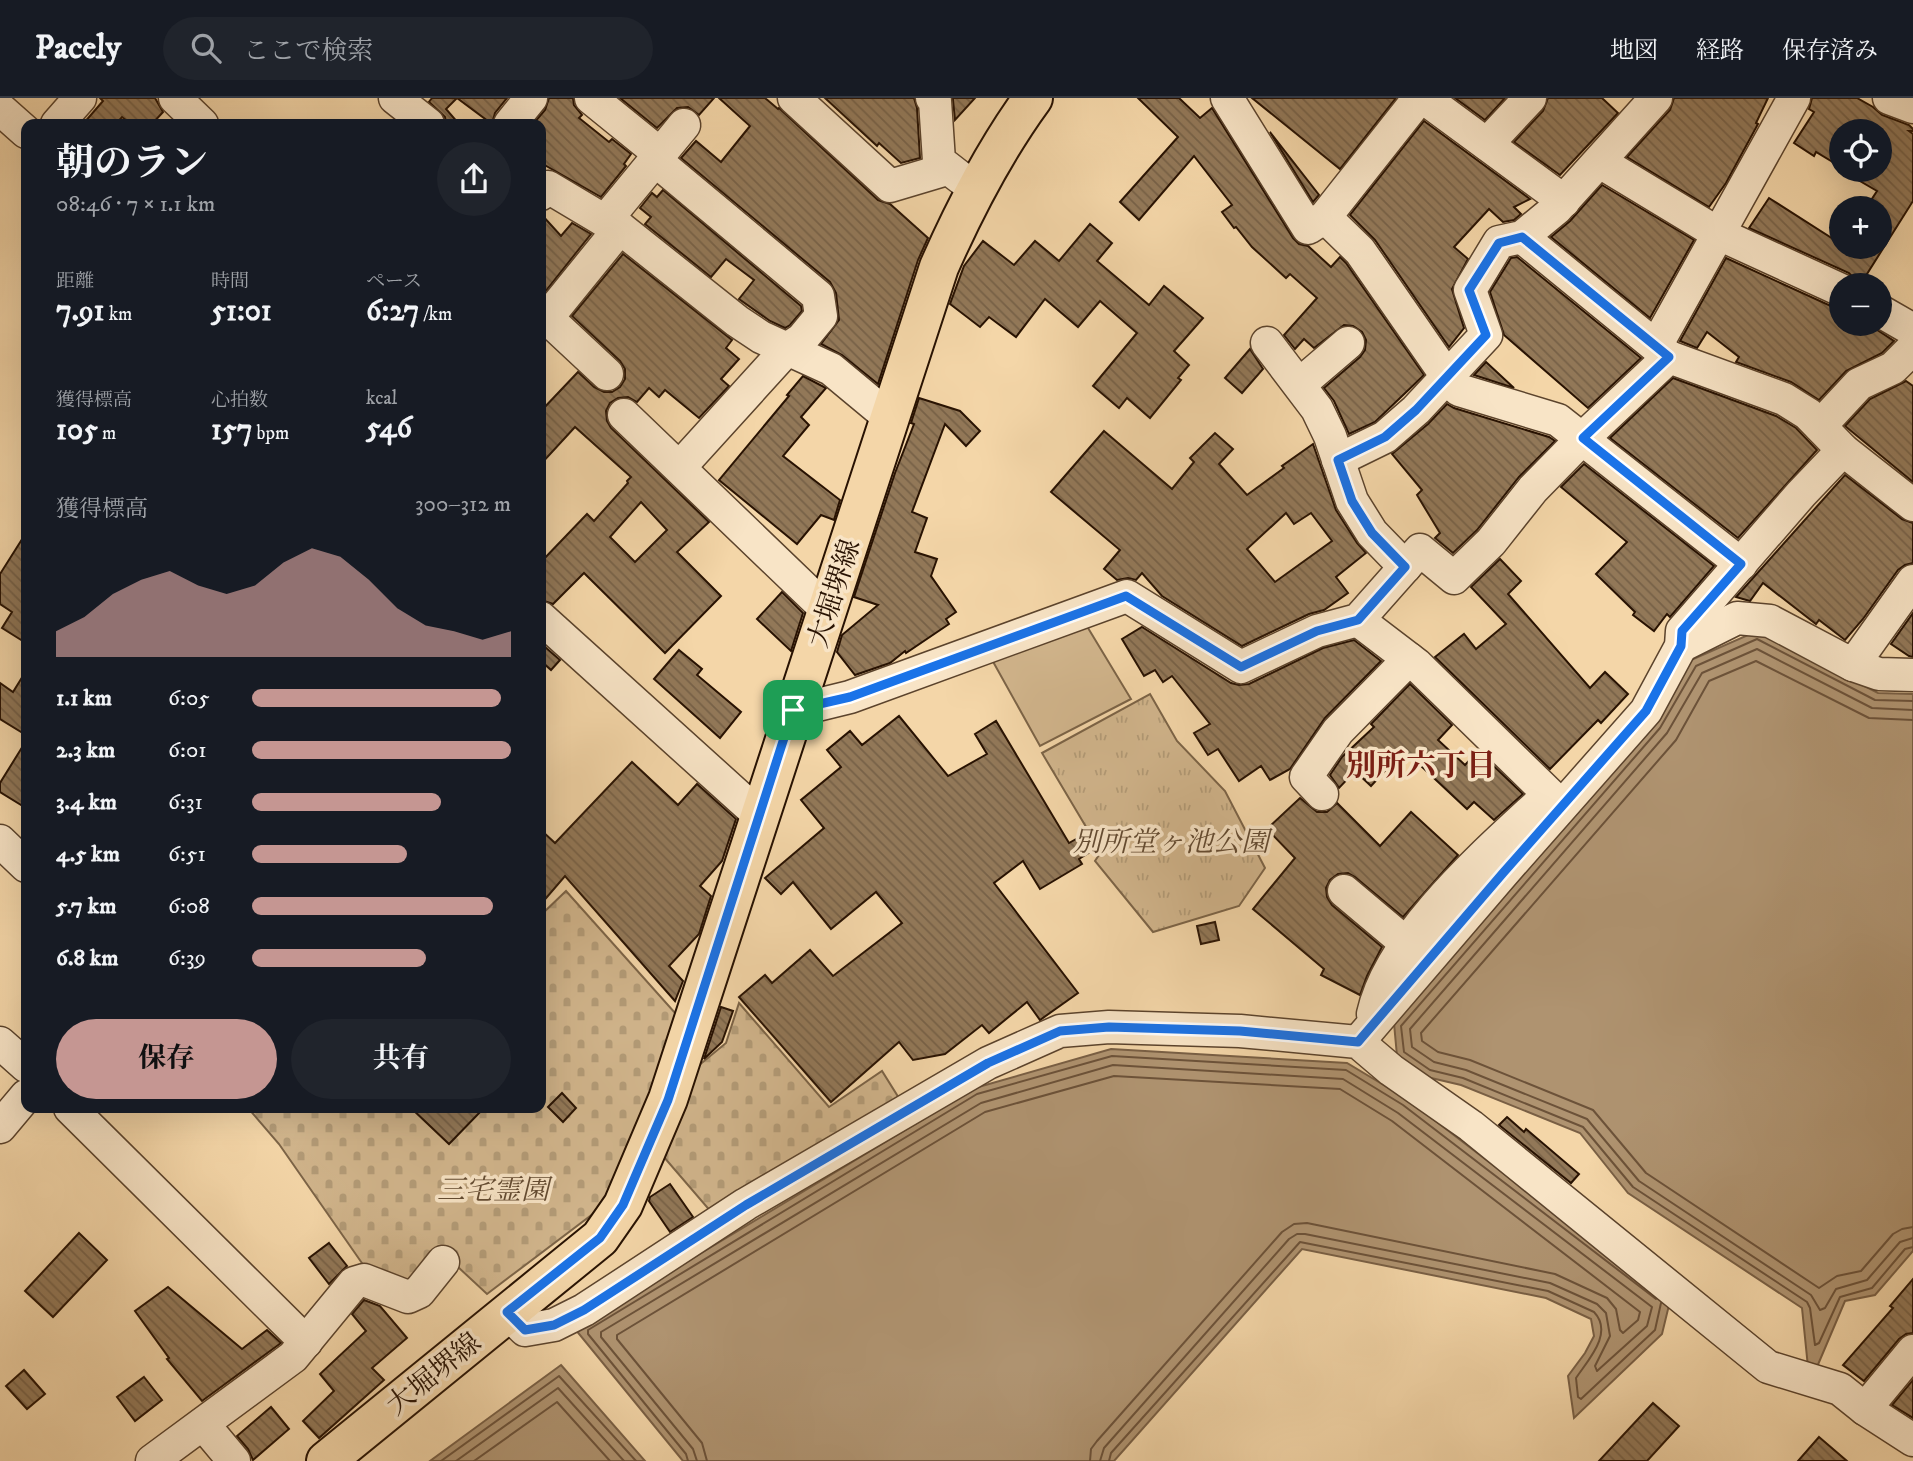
<!DOCTYPE html>
<html lang="ja">
<head>
<meta charset="utf-8">
<style>
  body { margin:0; font-family:"IM FELL DW Pica","Noto Serif JP",serif; background:#20242c; color:#f1f3f6; height:100vh; display:flex; flex-direction:column; font-size:26px; white-space:nowrap }
  * { box-sizing:border-box; margin:0 }
  p { font-size:23px; color:#9ea1a6 }
  .icon { flex:none; width:38px; height:38px; fill:none; stroke:currentColor; stroke-width:2; stroke-linecap:round; stroke-linejoin:round }
  .map { position:relative; flex:1; overflow:hidden }
  .sheet { position:absolute; left:21px; top:21px; width:525px; height:994px; display:flex; flex-direction:column; background:#171b24; border-radius:14px; box-shadow:0 7px 28px #0002 }
  .sheet>* { flex:none }
  .fabs { position:absolute; left:1829px; top:21px; display:grid; gap:14px }
  .fabs a { display:grid; place-items:center; width:63px; height:63px; border-radius:50%; background:#171b24; box-shadow:0 7px 28px #0002; font-size:35px }
  .pin { position:absolute; display:grid; place-items:center; width:60px; height:60px; color:#fff; margin:-30px; border-radius:14px; box-shadow:0 4px 10px #0006 }
  .round { display:grid; place-items:center; flex:none; width:74px; height:74px; border-radius:37px; background:#20242c }
  .summary { display:flex; align-items:center; justify-content:space-between; height:119px; padding:0 35px }
  h1 { font-size:38px; font-weight:700; line-height:52px }
  .metrics { display:grid; grid-template-columns:repeat(3,1fr); gap:10px; height:119px; padding:7px 35px }
  .metrics div { display:grid; align-content:center }
  .metrics b { font-size:30px; font-weight:700 }
  .metrics small { font-size:19px; font-weight:400 }
  .metrics p { font-size:19px }
  .chart { height:196px; padding:14px 35px }
  .chart p { display:flex; justify-content:space-between }
  .chart svg { width:100%; height:126px; margin-top:7px; fill:#c59692; opacity:.7 }
  .button { display:flex; gap:14px; margin-top:auto; padding:14px 35px }
  .button a { flex:1; height:80px; border-radius:42px; background:#c59692; color:#111; font-size:28px; font-weight:700; line-height:80px; text-align:center }
  .button a+a { background:#20242c; color:#f1f3f6 }
  ul { padding:0 35px; list-style:none; font-size:23px }
  li { display:grid; grid-template-columns:112px 84px 1fr; align-items:center; height:52px }
  li i { height:18px; border-radius:9px; background:#c59692 }
  header { display:flex; align-items:center; gap:42px; box-sizing:border-box; height:98px; padding:0 35px; background:#171b24; border-bottom:2px solid #363941 }
  header strong { font-size:33px }
  nav { display:flex; gap:38px; margin-inline-start:auto; font-size:24px }
  .search { width:490px; height:63px; background:#20242c; display:flex; align-items:center; gap:18px; box-sizing:border-box; padding:0 24px; border-radius:38px; color:#9ea1a6; font-size:26px }
  .map>svg:first-child { display:block }
  .grass { fill:#d1b58c; stroke:#7c6447; stroke-width:2 }
  .cemetery { fill:url(#cemetery-stones); stroke:#7c6447; stroke-width:2 }
  .park { fill:url(#park-tufts); stroke:#7c6447; stroke-width:2 }
  .water { fill:#af9370; stroke:#795f44; stroke-width:2 }
  .lines { fill:none; stroke-linecap:round; stroke-linejoin:round }
  .shore { stroke:#6c5239; stroke-width:2 }
  .building { fill:url(#building-back-hatch); stroke:#281202; stroke-width:2; fill-rule:evenodd }
  .minor-casing { stroke:#5b432c; stroke-width:35 }
  .major-casing { stroke:#281202; stroke-width:42 }
  .minor { stroke:#f8e4c6; stroke-width:32 }
  .major { stroke:#f4d6a8; stroke-width:38 }
  .route-casing { stroke:#fff; stroke-width:14 }
  .route { stroke:#1a73e8; stroke-width:9 }
  .labels { text-anchor:middle; stroke-width:7; stroke-linejoin:round; paint-order:stroke }
  .street-label { font-size:28px; fill:#281202; stroke:#f8e4c6 }
  .park-label { font-size:28px; font-style:italic; fill:#634b32; stroke:#f8e4c6 }
  .neighbourhood-label { font-size:30px; font-weight:bold; fill:#7a1f14; stroke:#f8e4c6 }
</style>
</head>
<body>
<header>
<strong>Pacely</strong>
<div class="search"><svg class="icon" aria-label="search" viewBox="0 0 24 24"><circle cx="10" cy="10" r="6"/><path d="M15 15l6 6"/></svg>ここで検索</div>
<nav><a>地図</a><a>経路</a><a>保存済み</a></nav>
</header>
<div class="map">
<svg width="1913" height="1363" viewBox="0 0 1913 1363">
  <defs>
    <pattern id="cemetery-stones" width="16" height="16" patternUnits="userSpaceOnUse" patternTransform="scale(1.75)"><rect width="16" height="16" fill="#d1b58c"/><path d="M2 7V4a2 2 0 0 1 4 0v3zM10 15v-3a2 2 0 0 1 4 0v3z" fill="#b39b77"/></pattern>
    <pattern id="park-tufts" width="24" height="20" patternUnits="userSpaceOnUse" patternTransform="scale(1.75)"><rect width="24" height="20" fill="#d1b58c"/><path d="M3 7l-1-3M5 7V3M7 7l1-3M15 17l-1-3M17 17v-4M19 17l1-3" fill="none" stroke="#b39b77"/></pattern>
    <pattern id="building-back-hatch" width="6" height="6" patternUnits="userSpaceOnUse" patternTransform="scale(1.75)"><rect width="6" height="6" fill="#927858"/><path d="M-1 5l2 2M0 0l6 6M5-1l2 2" fill="none" stroke="#776147"/></pattern>
  </defs>
  <rect width="100%" height="100%" fill="#f4d6a8"/>
  <filter id="stains"><feTurbulence type="fractalNoise" baseFrequency=".00286" numOctaves="4"/><feColorMatrix values="0 0 0 0 .2 0 0 0 0 .09 0 0 0 0 .02 0 0 0 .5 -.17"/></filter>
  <radialGradient id="worn" r=".72"><stop offset=".6" stop-color="#630" stop-opacity="0"/><stop offset="1" stop-color="#630" stop-opacity=".3"/></radialGradient>
  <polygon class="grass" points="1085,525 1131,601 1040,648 991,560"/>
  <g class="cemetery">
    <polygon points="566,793 676,916 637,1043 602,1109 487,1196 443,1155 412,1187 364,1168 279,1046 248,1010 541,1010 541,817"/>
    <polygon points="739,905 829,1009 882,973 902,1005 712,1115 663,1058 692,973 726,945"/>
  </g>
  <polygon class="park" points="1150,596 1177,643 1225,693 1265,770 1239,808 1153,834 1095,763 1101,754 1042,655"/>
  <g class="water">
    <polygon points="1757,533 1878,595 1913,596 1913,1153 1875,1197 1845,1203 1817,1269 1808,1269 1802,1210 1628,1095 1580,1035 1461,987 1427,979 1397,958 1394,925 1655,625 1691,562"/>
    <polygon points="1111,951 1347,965 1407,1001 1670,1203 1662,1236 1574,1320 1568,1278 1585,1255 1594,1238 1591,1221 1546,1200 1302,1151 1114,1363 683,1363 575,1231 975,990"/>
    <polygon points="561,1267 645,1363 430,1363"/>
  </g>
  <g class="lines">
    <g class="shore">
      <polyline points="1913,603 1875,602 1757,541 1696,568 1660,630 1401,928 1404,954 1430,972 1463,980 1583,1029 1633,1089 1807,1204 1810,1210 1815,1247 1819,1245 1840,1199 1872,1190 1905,1151 1913,1149"/>
      <polyline points="1913,612 1872,610 1757,551 1702,575 1667,635 1410,931 1412,949 1434,964 1466,972 1587,1021 1639,1083 1811,1197 1820,1212 1825,1210 1836,1191 1867,1182 1900,1144 1913,1140"/>
      <polyline points="1913,622 1869,620 1756,563 1709,583 1676,642 1421,935 1422,943 1438,954 1470,962 1593,1012 1646,1075 1819,1190 1837,1178 1861,1173 1893,1136 1902,1131 1913,1129"/>
      <polyline points="441,1363 559,1278 636,1363"/>
      <polyline points="456,1363 558,1290 624,1363"/>
      <polyline points="474,1363 557,1304 610,1363"/>
      <polyline points="688,1363 686,1356 588,1236 588,1232 977,996 1112,958 1346,972 1403,1007 1656,1201"/>
      <polyline points="697,1363 693,1351 601,1239 601,1234 981,1005 1113,967 1343,981 1398,1015 1652,1209 1647,1228 1597,1273 1595,1268 1610,1238 1606,1215 1597,1206 1550,1185 1305,1136 1297,1136 1289,1141 1104,1350 1100,1363"/>
      <polyline points="707,1363 702,1345 617,1241 617,1237 985,1014 1114,978 1340,991 1392,1023 1640,1214 1638,1222 1623,1235 1620,1232 1616,1211 1607,1200 1555,1176 1307,1125 1294,1126 1282,1134 1097,1343 1091,1351 1090,1363"/>
      <path d="M1109,1363L1111,1355L1300,1144L1548,1193L1594,1214C1614,1235 1588,1262 1576,1280L1578,1299L1581,1301L1655,1232L1661,1205"/>
    </g>
  </g>
  <g class="building">
    <polygon points="100,0 155,0 163,14 152,26 131,26 122,19 116,26 83,26 103,3"/>
    <polygon points="432,0 457,0 446,11 459,26 446,26 445,19 429,4"/>
    <polygon points="457,0 507,0 495,15 492,26"/>
    <polygon points="549,0 573,0 574,7 582,17 579,20 609,44 612,41 631,56 624,66 626,68 601,99 541,65 541,26 533,26 545,12"/>
    <polygon points="620,0 714,0 699,17 688,9 677,10 657,30"/>
    <polygon points="719,0 765,0 778,11 779,10 878,102 890,106 928,140 918,162 878,286 842,257 821,246 839,222 836,195 830,184 681,60 696,43 721,64 750,28"/>
    <polygon points="825,0 914,0 917,10 920,60 901,65 879,45 877,48"/>
    <polygon points="953,0 975,0 955,22 953,2"/>
    <polygon points="1138,0 1179,0 1200,20 1212,10 1293,140 1299,146 1308,148 1331,169 1340,159 1346,165 1424,277 1375,324 1349,336 1334,303 1324,290 1360,259 1365,252 1366,242 1362,234 1353,228 1344,227 1314,250 1304,241 1295,251 1284,237 1317,200 1290,176 1286,180 1252,149 1236,129 1234,130 1222,114 1232,107 1194,58 1139,122 1120,104 1178,39"/>
    <polygon points="1252,0 1396,0 1340,71"/>
    <polygon points="1455,0 1505,0 1485,22"/>
    <polygon points="1548,0 1602,0 1618,15 1560,77 1514,44 1543,13"/>
    <polygon points="1674,0 1768,0 1756,25 1758,26 1726,85 1709,109 1627,59 1670,12"/>
    <polygon points="1812,0 1857,0 1873,9 1882,17 1909,27 1913,31 1913,33 1909,33 1913,36 1913,103 1860,187 1849,175 1749,130 1769,100 1841,146 1841,149 1880,149 1880,110 1866,110 1877,93 1841,72 1880,72 1880,33 1841,33 1841,69 1816,54 1814,58 1794,45 1814,14 1809,11"/>
    <polygon points="1424,23 1530,101 1514,109 1521,116 1514,122 1503,124 1489,111 1454,149 1468,161 1452,191 1464,230 1449,249 1375,142 1350,117"/>
    <polygon points="1270,34 1319,97 1313,104"/>
    <polygon points="1602,87 1694,142 1650,220 1551,139 1570,123"/>
    <polygon points="663,92 801,208 802,213 790,227 785,230 770,223 739,201 754,182 726,161 711,179 645,126 651,119 640,110 652,95 657,99"/>
    <polygon points="541,116 561,138 572,125 591,136 541,199"/>
    <polygon points="1090,126 1112,145 1097,163 1149,207 1164,188 1203,220 1174,253 1189,267 1178,280 1181,282 1150,320 1127,300 1119,310 1093,288 1137,235 1100,203 1078,229 1045,201 1016,239 989,219 980,229 950,206 964,168 983,143 1014,167 1035,143 1059,163"/>
    <path d="M623,156L732,242L726,250L739,261L721,281L729,288L699,320L665,292L659,299L649,290L637,304L628,299L618,300L610,305L606,313L607,323L611,330L709,424L677,454L721,498L665,555L584,475L553,506L541,502V464L587,416L594,423L628,385L627,383L631,379L575,329L541,366V313L578,274L594,289L604,294H612L620,289L625,281V271L620,263L572,218ZM641,404L667,432L635,464L610,439Z"/>
    <polygon points="1517,159 1641,260 1588,310 1504,237 1490,194 1511,160"/>
    <polygon points="1726,160 1833,209 1841,210 1841,226 1868,226 1894,243 1882,255 1846,273 1819,302 1791,284 1736,264 1739,259 1707,234 1697,250 1680,243"/>
    <polygon points="1250,251 1263,271 1242,295 1225,280"/>
    <polygon points="1486,264 1514,290 1474,277"/>
    <polygon points="803,278 826,290 801,319 809,327 783,358 840,402 834,422 821,417 797,446 719,382 789,298 787,297"/>
    <polygon points="1673,280 1776,318 1796,330 1817,352 1738,440 1610,340"/>
    <polygon points="1906,283 1913,288 1913,384 1845,328 1870,301"/>
    <polygon points="919,300 960,313 980,333 966,348 945,326 912,414 927,420 915,454 937,461 931,478 956,514 946,521 949,526 906,555 905,553 890,565 855,577 837,554 842,537 878,507 854,499 895,375 914,326 911,325"/>
    <polygon points="1447,306 1454,310 1549,339 1555,343 1519,379 1477,432 1453,455 1435,440 1440,435 1417,397 1422,392 1392,356 1428,326"/>
    <path d="M1104,333L1172,391L1194,364L1190,360L1215,335L1233,351L1219,366L1247,397L1284,370L1282,368L1313,346L1336,412L1357,445L1366,455L1336,479L1348,495L1324,512L1309,516L1242,548L1162,498L1142,475L1136,482L1128,480L1117,482L1104,471L1120,452L1051,394ZM1286,415L1294,426L1311,415L1332,443L1275,484L1247,451Z"/>
    <polygon points="1584,366 1714,468 1670,519 1667,516 1654,533 1633,517 1635,514 1596,476 1627,444 1561,389"/>
    <polygon points="1845,377 1902,421 1913,425 1913,465 1905,467 1898,472 1863,521 1845,542 1819,522 1816,526 1763,485 1750,503 1736,499"/>
    <polygon points="26,435 26,545 2,530 12,514 0,506 0,476"/>
    <polygon points="1500,461 1521,483 1508,496 1590,590 1605,574 1628,596 1601,625 1598,622 1550,671 1435,559 1464,536 1476,551 1506,526 1471,489"/>
    <polygon points="782,494 803,515 791,553 757,521"/>
    <polygon points="1913,515 1913,559 1909,558 1891,546"/>
    <polygon points="1142,529 1231,585 1239,587 1249,586 1323,550 1354,542 1381,563 1325,620 1290,671 1270,682 1261,668 1239,683 1218,651 1208,657 1194,635 1210,626 1172,578 1163,584 1155,572 1144,578 1122,541"/>
    <polygon points="545,549 560,562 551,572 541,563 541,554"/>
    <polygon points="679,552 702,571 697,577 741,614 720,640 654,581"/>
    <polygon points="26,573 26,637 0,621 0,585 13,594"/>
    <polygon points="1410,586 1452,627 1438,642 1465,667 1478,653 1523,696 1494,722 1474,704 1467,711 1404,652 1371,688 1355,673 1339,690 1330,677 1342,659 1374,629 1371,626"/>
    <polygon points="899,618 948,678 987,656 975,636 996,623 1069,745 1085,736 1095,751 1079,761 1082,766 1040,791 1023,763 994,785 1078,895 1040,922 1027,904 989,935 982,927 945,956 913,962 899,944 831,1004 739,899 765,877 772,885 810,852 833,878 902,825 876,794 831,831 793,784 781,796 765,780 824,730 801,702 841,669 827,652 850,633 862,647"/>
    <polygon points="26,643 26,710 0,694 0,685"/>
    <polygon points="632,664 678,707 697,686 736,721 722,763 700,788 711,798 699,836 669,868 683,883 675,903 565,778 541,806 541,732 555,745"/>
    <polygon points="1300,700 1317,714 1327,714 1337,705 1380,748 1411,714 1458,757 1403,819 1355,779 1348,775 1338,776 1330,782 1326,790 1327,799 1332,807 1382,849 1367,878 1360,897 1321,877 1324,871 1253,811 1295,760 1267,731"/>
    <polygon points="1215,824 1219,842 1201,846 1197,828"/>
    <polygon points="721,909 733,913 722,944 704,961"/>
    <polygon points="562,995 576,1010 563,1024 548,1009"/>
    <polygon points="411,1010 484,1010 449,1046"/>
    <polygon points="1507,1019 1524,1034 1526,1031 1579,1076 1571,1085 1499,1027"/>
    <polygon points="670,1086 693,1119 670,1134 649,1103 650,1099"/>
    <polygon points="79,1135 107,1162 53,1219 25,1193"/>
    <polygon points="329,1145 347,1168 329,1186 309,1160"/>
    <polygon points="1913,1181 1913,1235 1906,1236 1899,1241 1864,1283 1843,1267 1893,1210 1890,1208"/>
    <polygon points="168,1189 242,1251 267,1232 281,1245 202,1303 167,1261 169,1260 135,1213"/>
    <polygon points="364,1202 380,1208 407,1240 372,1270 384,1282 319,1340 303,1323 334,1293 320,1276 366,1233 352,1216"/>
    <polygon points="24,1272 45,1296 27,1311 6,1288"/>
    <polygon points="144,1279 162,1302 135,1323 117,1299"/>
    <polygon points="1913,1282 1913,1320 1892,1307"/>
    <polygon points="1653,1305 1679,1328 1647,1363 1599,1363"/>
    <polygon points="271,1309 289,1331 253,1362 248,1351 237,1338"/>
    <polygon points="1819,1339 1847,1363 1798,1363"/>
  </g>
  <g class="lines">
    <g class="minor-casing">
      <g id="minor">
        <polyline points="175,0 202,26"/>
        <polyline points="395,0 428,26"/>
        <polyline points="591,0 660,56"/>
        <polyline points="794,0 890,88 947,71"/>
        <polyline points="932,0 935,3 939,63 961,80"/>
        <polyline points="1227,0 1308,130 1325,119 1419,0"/>
        <polyline points="1424,0 1564,103"/>
        <polyline points="1889,0 1913,9"/>
        <polyline points="0,11 26,34"/>
        <polyline points="57,26 80,0"/>
        <polyline points="510,26 531,0"/>
        <polyline points="1487,46 1530,0"/>
        <polyline points="655,62 818,198 821,218 802,241 787,251 689,359"/>
        <polyline points="1600,64 1719,136 1841,192"/>
        <polyline points="541,96 548,89 605,123 684,27"/>
        <polyline points="1325,119 1360,153 1448,280 1459,292 1558,322 1741,466"/>
        <polyline points="605,123 620,130 547,220 607,276"/>
        <polyline points="620,130 737,223 761,239 831,271 890,320"/>
        <polyline points="1522,139 1669,259"/>
        <polyline points="1880,213 1913,232"/>
        <polyline points="1267,245 1317,311 1330,338 1352,403 1372,435 1405,469"/>
        <polyline points="1656,248 1794,0"/>
        <polyline points="1300,286 1348,245"/>
        <polyline points="624,317 827,512"/>
        <polyline points="1820,328 1859,286 1893,270 1913,250"/>
        <polyline points="1338,362 1385,339 1416,312 1486,237 1470,192 1499,144 1522,139 1556,111 1656,0"/>
        <polyline points="541,520 759,717"/>
        <polyline points="1358,522 1417,567 1549,696"/>
        <polyline points="1681,548 1737,520 1770,523 1853,567 1913,483"/>
        <polyline points="1853,567 1879,576 1913,577"/>
        <polyline points="793,613 850,599 1127,498 1241,569 1317,533 1358,522 1420,452 1454,480 1491,444 1533,391 1583,340 1669,259 1784,301 1808,316 1843,352 1913,407"/>
        <polyline points="1322,696 1306,679 1338,633 1409,561"/>
        <polyline points="0,743 26,768"/>
        <polyline points="1344,793 1407,846"/>
        <path d="M1373,916C1390,838 1486,755 1543,702"/>
        <polyline points="1358,944 1503,775 1646,613 1681,548 1682,533 1801,396 1843,352"/>
        <polyline points="0,945 26,968"/>
        <polyline points="70,1010 306,1244"/>
        <polyline points="0,1029 26,998"/>
        <polyline points="507,1214 525,1232 554,1227 584,1212 746,1106 988,965 1060,933 1109,929 1240,933 1358,944 1391,972 1471,1028 1768,1269 1840,1291 1865,1311 1913,1342"/>
        <polyline points="1865,1311 1913,1253"/>
        <polyline points="203,1326 234,1363"/>
        <polyline points="152,1363 293,1259 354,1185 364,1182 408,1199 419,1194 443,1164"/>
      </g>
    </g>
    <g class="major-casing">
      <path id="major" d="M326,1363L600,1140L623,1107L668,1001L939,169C965,110 995,52 1033,0"/>
    </g>
    <use href="#minor" class="minor"/>
    <use href="#major" class="major"/>
  </g>
  <g class="lines">
    <g class="route-casing">
      <polygon id="route" points="1522,139 1669,259 1583,340 1741,466 1682,533 1681,548 1646,613 1503,775 1358,944 1240,933 1109,929 1060,933 988,965 746,1107 584,1212 554,1227 525,1232 507,1214 600,1140 623,1107 668,1002 793,612 850,599 1126,498 1241,569 1317,533 1358,522 1405,469 1372,435 1352,403 1338,362 1385,339 1416,312 1486,237 1469,192 1499,145"/>
    </g>
    <use href="#route" class="route"/>
  </g>
  <g class="labels">
    <g class="street-label">
      <text transform="translate(833 495) rotate(-72)" y="10">大堀堺線</text>
      <text transform="translate(433 1275) rotate(-39)" y="10">大堀堺線</text>
    </g>
    <g class="park-label">
      <text x="1171" y="753">別所堂ヶ池公園</text>
      <text x="493" y="1101">三宅霊園</text>
    </g>
    <g class="neighbourhood-label">
      <text x="1421" y="677">別所六丁目</text>
    </g>
  </g>
  <rect width="100%" height="100%" filter="url(#stains)"/>
  <rect width="100%" height="100%" fill="url(#worn)"/>
</svg>
<div class="fabs">
<a><svg class="icon" aria-label="locate" viewBox="0 0 24 24"><circle cx="12" cy="12" r="6"/><path d="M12 2v4M12 18v4M2 12h4M18 12h4"/></svg></a>
<a>+</a>
<a>−</a>
</div>
<div class="pin" style="left:793px;top:612px;background:#1e9e55"><svg class="icon" aria-label="arrive" viewBox="0 0 24 24"><path d="M6 21V4h12l-3 4 3 4H6"/></svg></div>
<section class="sheet">
<div class="summary"><div><h1>朝のラン</h1><p>08:46 · 7 × 1.1 km</p></div><a class="round"><svg class="icon" aria-label="share" viewBox="0 0 24 24"><path d="M12 15V3M7 8l5-5 5 5M5 13v7h14v-7"/></svg></a></div>
<div class="metrics">
<div><p>距離</p><b>7.91<small> km</small></b></div>
<div><p>時間</p><b>51:01</b></div>
<div><p>ペース</p><b>6:27<small> /km</small></b></div>
</div>
<div class="metrics">
<div><p>獲得標高</p><b>105<small> m</small></b></div>
<div><p>心拍数</p><b>157<small> bpm</small></b></div>
<div><p>kcal</p><b>546</b></div>
</div>
<div class="chart"><p><span>獲得標高</span>300–312 m</p>
<svg viewBox="0 0 160 44" preserveAspectRatio="none"><path d="M0 44V35L10 30L20 22L30 17L40 14L50 19L60 22L70 19L80 11L90 6L100 9L110 17L120 27L130 33L140 35L150 38L160 35V44z"/></svg>
</div>
<ul>
<li><b>1.1 km</b>6:05<i style="width:96%"></i></li>
<li><b>2.3 km</b>6:01<i style="width:100%"></i></li>
<li><b>3.4 km</b>6:31<i style="width:73%"></i></li>
<li><b>4.5 km</b>6:51<i style="width:60%"></i></li>
<li><b>5.7 km</b>6:08<i style="width:93%"></i></li>
<li><b>6.8 km</b>6:39<i style="width:67%"></i></li>
</ul>
<div class="button"><a>保存</a><a>共有</a></div>
</section>
</div>
</body>
</html>
